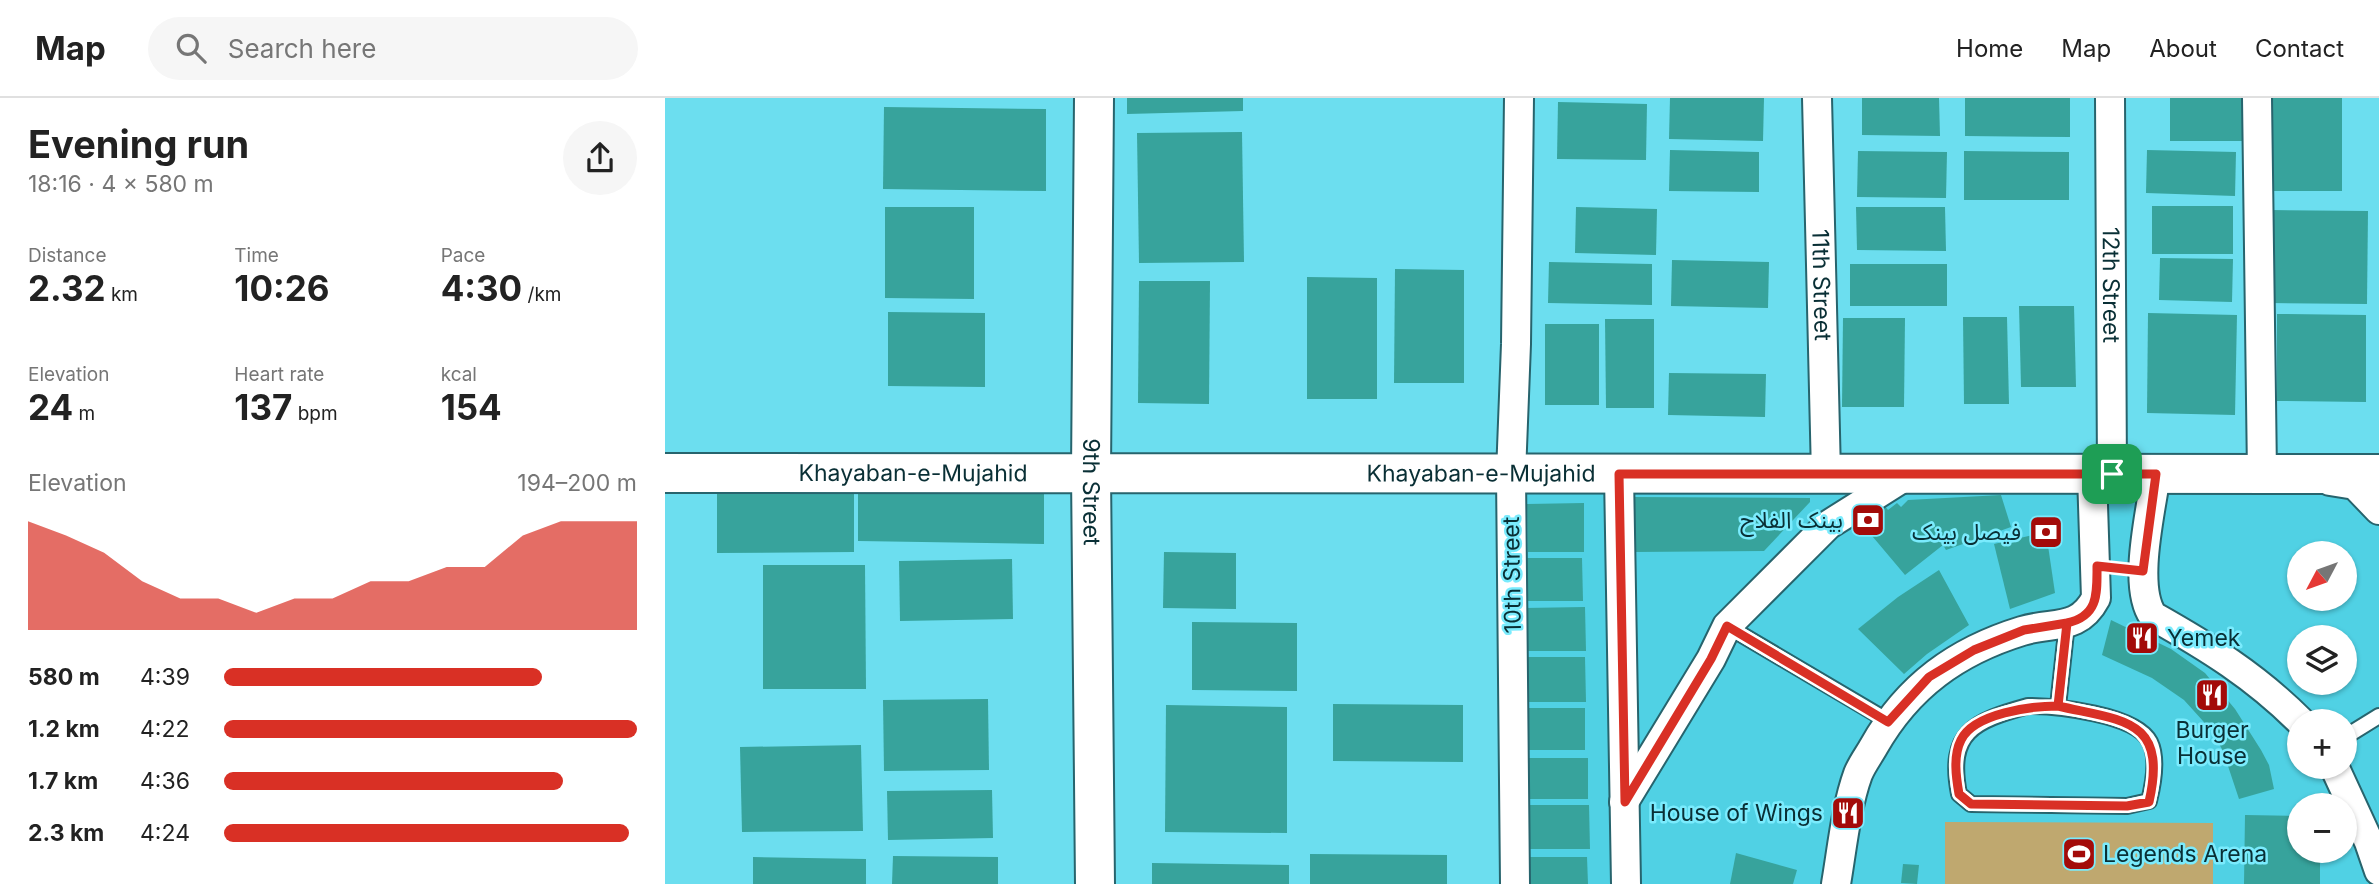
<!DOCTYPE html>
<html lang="en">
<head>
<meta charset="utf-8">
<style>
  body { margin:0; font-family:Inter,"Noto Sans Arabic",sans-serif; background:#f6f6f6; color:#222; height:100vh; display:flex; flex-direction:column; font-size:26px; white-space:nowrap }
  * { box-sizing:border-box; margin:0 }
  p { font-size:23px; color:#767676 }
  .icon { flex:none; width:38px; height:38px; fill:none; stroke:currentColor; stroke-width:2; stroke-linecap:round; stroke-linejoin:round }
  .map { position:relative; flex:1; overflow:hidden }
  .panel { display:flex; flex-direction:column; background:#fff; width:665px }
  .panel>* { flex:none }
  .needle { width:46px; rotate:229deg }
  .buttons { position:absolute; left:1622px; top:443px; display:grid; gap:14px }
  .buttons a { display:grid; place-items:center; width:70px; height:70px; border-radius:50%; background:#fff; box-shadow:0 2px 5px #0004; font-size:35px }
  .pin { position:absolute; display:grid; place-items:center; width:60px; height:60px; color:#fff; margin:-30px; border-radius:14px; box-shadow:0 4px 10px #0006 }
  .round { display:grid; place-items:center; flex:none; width:74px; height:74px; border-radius:37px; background:#f6f6f6 }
  .head { display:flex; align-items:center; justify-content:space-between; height:119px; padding:0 28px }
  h1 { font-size:38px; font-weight:700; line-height:52px }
  .stats { display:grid; grid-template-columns:repeat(3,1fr); gap:10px; height:119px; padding:7px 28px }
  .stats div { display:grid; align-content:center }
  .stats b { font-size:35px; font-weight:700 }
  .stats small { font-size:19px; font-weight:400 }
  .stats p { font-size:19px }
  .chart { height:196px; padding:14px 28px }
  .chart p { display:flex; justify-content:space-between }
  .chart svg { width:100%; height:126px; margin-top:7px; fill:#d93025; opacity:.7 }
  ul { padding:0 28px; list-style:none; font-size:23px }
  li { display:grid; grid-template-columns:112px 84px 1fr; align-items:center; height:52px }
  li i { height:18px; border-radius:9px; background:#d93025 }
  header { display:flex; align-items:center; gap:42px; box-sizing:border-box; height:98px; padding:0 35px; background:#fff; border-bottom:2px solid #e0e0e0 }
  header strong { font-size:33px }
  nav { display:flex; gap:38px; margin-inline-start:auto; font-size:24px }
  .search { width:490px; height:63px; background:#f6f6f6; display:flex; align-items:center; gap:18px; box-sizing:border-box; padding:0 24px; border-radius:38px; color:#767676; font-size:26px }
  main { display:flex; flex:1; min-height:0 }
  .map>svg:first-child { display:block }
  .built { fill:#50d1e4; fill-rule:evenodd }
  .garden { fill:#bfa86f }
  .building { fill:#37a39c }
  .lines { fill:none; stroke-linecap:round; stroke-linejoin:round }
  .lane-casing { stroke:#27646d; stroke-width:18 }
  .street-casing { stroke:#27646d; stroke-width:32 }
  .secondary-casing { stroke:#27646d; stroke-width:42 }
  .lane { stroke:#fff; stroke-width:14 }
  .street { stroke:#fff; stroke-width:28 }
  .secondary { stroke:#fff; stroke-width:38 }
  .route-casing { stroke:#fff; stroke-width:14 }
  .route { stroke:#d93025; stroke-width:9 }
  .labels { text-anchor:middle; stroke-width:5; stroke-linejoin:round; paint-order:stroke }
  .street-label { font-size:23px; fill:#092f35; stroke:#7aebfd }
  .poi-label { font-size:23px; fill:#092f35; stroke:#7aebfd; text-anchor:end }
</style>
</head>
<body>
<header>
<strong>Map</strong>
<div class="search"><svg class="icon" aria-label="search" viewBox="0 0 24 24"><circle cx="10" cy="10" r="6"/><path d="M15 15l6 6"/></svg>Search here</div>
<nav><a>Home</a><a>Map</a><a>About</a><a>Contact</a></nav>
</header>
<main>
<section class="panel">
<div class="head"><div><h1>Evening run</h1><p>18:16 · 4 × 580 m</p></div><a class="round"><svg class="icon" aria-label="share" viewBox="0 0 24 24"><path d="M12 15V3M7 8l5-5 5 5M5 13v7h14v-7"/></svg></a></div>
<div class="stats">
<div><p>Distance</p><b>2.32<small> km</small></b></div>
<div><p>Time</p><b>10:26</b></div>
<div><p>Pace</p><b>4:30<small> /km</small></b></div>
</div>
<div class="stats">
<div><p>Elevation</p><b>24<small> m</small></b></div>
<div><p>Heart rate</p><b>137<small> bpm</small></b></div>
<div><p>kcal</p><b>154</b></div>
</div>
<div class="chart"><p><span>Elevation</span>194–200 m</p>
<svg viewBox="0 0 160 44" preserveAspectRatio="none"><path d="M0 44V6L10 11L20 17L30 27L40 33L50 33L60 38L70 33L80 33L90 27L100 27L110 22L120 22L130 11L140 6L150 6L160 6V44z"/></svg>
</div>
<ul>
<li><b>580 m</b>4:39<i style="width:77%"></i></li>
<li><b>1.2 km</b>4:22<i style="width:100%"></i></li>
<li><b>1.7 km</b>4:36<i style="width:82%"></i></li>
<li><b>2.3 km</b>4:24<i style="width:98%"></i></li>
</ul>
</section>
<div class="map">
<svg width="1714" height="786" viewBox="0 0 1714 786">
  <rect width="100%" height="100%" fill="#6cdeef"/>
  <path class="built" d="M846,376H1714V786H850ZM1634,455H1680V500H1634ZM1634,539H1680V584H1634ZM1634,623H1680V668H1634ZM1634,707H1680V752H1634Z"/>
  <polygon class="garden" points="1280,724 1548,725 1548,786 1280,786"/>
  <g class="building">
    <polygon points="462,0 578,0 578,13 462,16"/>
    <polygon points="1005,0 1099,0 1098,43 1004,41"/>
    <polygon points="1197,0 1274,0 1275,38 1197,37"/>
    <polygon points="1300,0 1405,0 1405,39 1300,38"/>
    <rect x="1505" y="0" width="73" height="43"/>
    <rect x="1604" y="0" width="73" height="93"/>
    <polygon points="893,4 982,6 981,62 892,61"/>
    <polygon points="219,9 381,11 381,93 218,91"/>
    <polygon points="577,34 579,164 474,165 472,35"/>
    <polygon points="1005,52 1094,54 1094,94 1004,93"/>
    <polygon points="1482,52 1571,54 1570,98 1481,95"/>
    <polygon points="1193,53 1282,54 1281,100 1192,99"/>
    <polygon points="1299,53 1404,54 1404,102 1299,102"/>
    <rect x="1487" y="108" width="81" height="48"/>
    <polygon points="220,109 309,109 309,201 220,200"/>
    <polygon points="911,109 992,111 991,157 910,155"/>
    <polygon points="1191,109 1280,109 1281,153 1192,152"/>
    <polygon points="1606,112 1703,113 1702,206 1605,205"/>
    <polygon points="1495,160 1568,161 1567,204 1494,202"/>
    <polygon points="1007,162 1104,164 1103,210 1006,208"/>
    <polygon points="884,164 987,166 987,207 883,205"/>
    <rect x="1185" y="166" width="97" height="42"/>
    <polygon points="730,171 799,172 799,285 729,285"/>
    <polygon points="642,179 712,180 712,301 642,301"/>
    <polygon points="474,183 545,183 544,306 473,305"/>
    <polygon points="1354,208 1409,208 1411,289 1356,289"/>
    <polygon points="223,214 320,215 320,289 223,288"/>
    <polygon points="1483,215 1572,217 1570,317 1482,315"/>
    <polygon points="1612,216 1701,217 1701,304 1612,303"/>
    <polygon points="1298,219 1342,219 1344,306 1299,306"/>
    <polygon points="1178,220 1240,220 1239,309 1177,309"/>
    <polygon points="940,221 989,221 989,310 941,310"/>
    <rect x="880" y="226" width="54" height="81"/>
    <polygon points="1004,275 1101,276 1100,319 1003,317"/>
    <polygon points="193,390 379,392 379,446 193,443"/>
    <polygon points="52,393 189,393 189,454 52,455"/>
    <polygon points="1336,397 1346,429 1281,452 1278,447 1240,477 1197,426 1220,408 1223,412 1232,405 1236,409 1243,402"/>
    <polygon points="967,399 1145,400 1145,404 1099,453 969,454"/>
    <polygon points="919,405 919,454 863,454 862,406"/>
    <polygon points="1381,434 1390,495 1345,511 1329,446"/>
    <polygon points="499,454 571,455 571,511 498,510"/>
    <polygon points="861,460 917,460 918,503 861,503"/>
    <polygon points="347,461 348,521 235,523 234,463"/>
    <polygon points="98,467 200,467 201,591 98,591"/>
    <polygon points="1274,472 1304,527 1262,556 1239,576 1193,531 1233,499"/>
    <polygon points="920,509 921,553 859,553 859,510"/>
    <polygon points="1446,522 1506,551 1540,575 1570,611 1596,652 1604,667 1609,691 1574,701 1558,653 1547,633 1519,602 1487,580 1437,557"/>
    <polygon points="527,524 632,525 632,593 527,592"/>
    <polygon points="859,559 920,559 921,604 859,604"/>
    <polygon points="323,601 324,672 219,673 218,602"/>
    <polygon points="668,606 798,607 798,664 668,663"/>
    <polygon points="501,607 622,609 622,735 500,734"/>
    <rect x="858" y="610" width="62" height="42"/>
    <polygon points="196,647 198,733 77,734 75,649"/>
    <polygon points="858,660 923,660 923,701 859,701"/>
    <polygon points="327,692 328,740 223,742 222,693"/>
    <polygon points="859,707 924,707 925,751 860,751"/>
    <polygon points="1580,717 1634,718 1634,752 1655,752 1655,786 1579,786"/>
    <polygon points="1071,755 1132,772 1128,786 1065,786"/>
    <polygon points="645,756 782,757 782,786 645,786"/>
    <polygon points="228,758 333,759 333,786 227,786"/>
    <polygon points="88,759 201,761 201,786 88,786"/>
    <polygon points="858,759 922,759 923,786 858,786"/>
    <polygon points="487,765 624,767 624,786 487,786"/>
    <polygon points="1238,766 1254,767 1252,786 1236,785"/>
  </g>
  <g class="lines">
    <g class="lane-casing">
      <g id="lane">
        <polyline points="1062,528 1223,623"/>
        <path d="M1363,608C1391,608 1471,616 1485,644C1493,660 1488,687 1484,703L1462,708L1306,706L1294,696C1282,634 1309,623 1363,608Z"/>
        <polyline points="1393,608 1402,525"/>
        <polyline points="1680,639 1714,618"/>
      </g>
    </g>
    <g class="street-casing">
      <g id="street">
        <path id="s1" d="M1152,0L1161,376"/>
        <path id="s2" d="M1445,0L1447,376"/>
        <polyline points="1592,0 1597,376"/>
        <polyline points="954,376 961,786"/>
        <path d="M1491,376C1486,413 1467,488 1488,518C1543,549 1590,578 1635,623"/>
        <polyline points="1665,383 1690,387 1714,412"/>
        <polyline points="1669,668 1704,744 1714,773"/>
        <polyline points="959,704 1046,561 1062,528 1163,427 1244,376"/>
        <polyline points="850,786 846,376 851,246 854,0"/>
        <path d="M1171,786C1177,751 1181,709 1193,676C1197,666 1204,657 1209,648C1243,588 1292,553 1357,533C1389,523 1413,534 1431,500L1427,376"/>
      </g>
    </g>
    <g class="secondary-casing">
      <g id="secondary">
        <path id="s3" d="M429,0L426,375L430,786"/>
        <path id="s4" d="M0,375L1714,376"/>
      </g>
    </g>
    <use href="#lane" class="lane"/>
    <use href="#street" class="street"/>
    <use href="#secondary" class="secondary"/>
  </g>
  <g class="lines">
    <g class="route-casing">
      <path id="route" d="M1447,376H954L960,704L1046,561L1062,528L1223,624L1264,579L1309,552L1359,532L1402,525L1393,608C1367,608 1309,615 1296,642C1288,658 1291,679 1294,696L1306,706L1462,708L1484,704C1503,620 1458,623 1393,608L1402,525C1434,518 1432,495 1432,468L1478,473L1491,376H1447"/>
    </g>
    <use href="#route" class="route"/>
  </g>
  <defs>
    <g id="bank-square" transform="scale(1.75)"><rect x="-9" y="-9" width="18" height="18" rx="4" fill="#a30b09" stroke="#7aebfd"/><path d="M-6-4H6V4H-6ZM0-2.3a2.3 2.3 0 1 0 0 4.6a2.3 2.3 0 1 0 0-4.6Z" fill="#fff"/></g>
    <g id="restaurant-square" transform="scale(1.75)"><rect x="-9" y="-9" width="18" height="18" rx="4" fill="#a30b09" stroke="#7aebfd"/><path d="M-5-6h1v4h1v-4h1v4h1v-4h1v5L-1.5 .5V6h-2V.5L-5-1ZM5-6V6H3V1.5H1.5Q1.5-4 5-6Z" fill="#fff"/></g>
    <g id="stadium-square" transform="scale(1.75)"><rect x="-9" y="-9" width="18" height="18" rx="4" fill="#a30b09" stroke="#7aebfd"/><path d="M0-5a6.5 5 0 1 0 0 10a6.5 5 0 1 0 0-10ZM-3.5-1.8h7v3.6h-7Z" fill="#fff"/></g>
  </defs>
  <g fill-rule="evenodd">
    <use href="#bank-square" x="1203" y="422"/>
    <use href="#bank-square" x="1381" y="434"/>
    <use href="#restaurant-square" x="1477" y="540"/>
    <use href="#restaurant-square" x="1547" y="597"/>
    <use href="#restaurant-square" x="1183" y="715"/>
    <use href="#stadium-square" x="1414" y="756"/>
  </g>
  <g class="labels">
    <g class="street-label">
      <text dy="8" stroke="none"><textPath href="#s1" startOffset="187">11th Street</textPath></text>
      <text dy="8" stroke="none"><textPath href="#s2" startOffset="187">12th Street</textPath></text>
      <text dy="8" stroke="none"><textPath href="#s4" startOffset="248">Khayaban-e-Mujahid</textPath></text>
      <text dy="8" stroke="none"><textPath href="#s4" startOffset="816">Khayaban-e-Mujahid</textPath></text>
      <text dy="8" stroke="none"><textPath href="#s3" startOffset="394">9th Street</textPath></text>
      <text transform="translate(847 477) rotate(-91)" y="8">10th Street</text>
    </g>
    <g class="poi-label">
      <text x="1178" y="430">بینک الفلاح</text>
      <text x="1356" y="442">فیصل بینک</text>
      <text x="1502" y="548" text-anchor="start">Yemek</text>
      <text x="1547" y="640" text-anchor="middle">Burger<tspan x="1547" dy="26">House</tspan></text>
      <text x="1158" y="723">House of Wings</text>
      <text x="1438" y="764" text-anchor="start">Legends Arena</text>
    </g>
  </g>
</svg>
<div class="buttons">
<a><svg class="needle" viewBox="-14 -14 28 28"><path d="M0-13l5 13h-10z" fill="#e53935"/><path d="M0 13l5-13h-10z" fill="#767676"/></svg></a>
<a><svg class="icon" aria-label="layers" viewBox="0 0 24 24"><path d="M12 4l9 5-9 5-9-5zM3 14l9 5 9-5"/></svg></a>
<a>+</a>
<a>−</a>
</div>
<div class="pin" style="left:1447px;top:376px;background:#1e9e55"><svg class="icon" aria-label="arrive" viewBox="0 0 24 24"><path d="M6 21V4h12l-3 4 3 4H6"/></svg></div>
</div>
</main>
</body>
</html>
